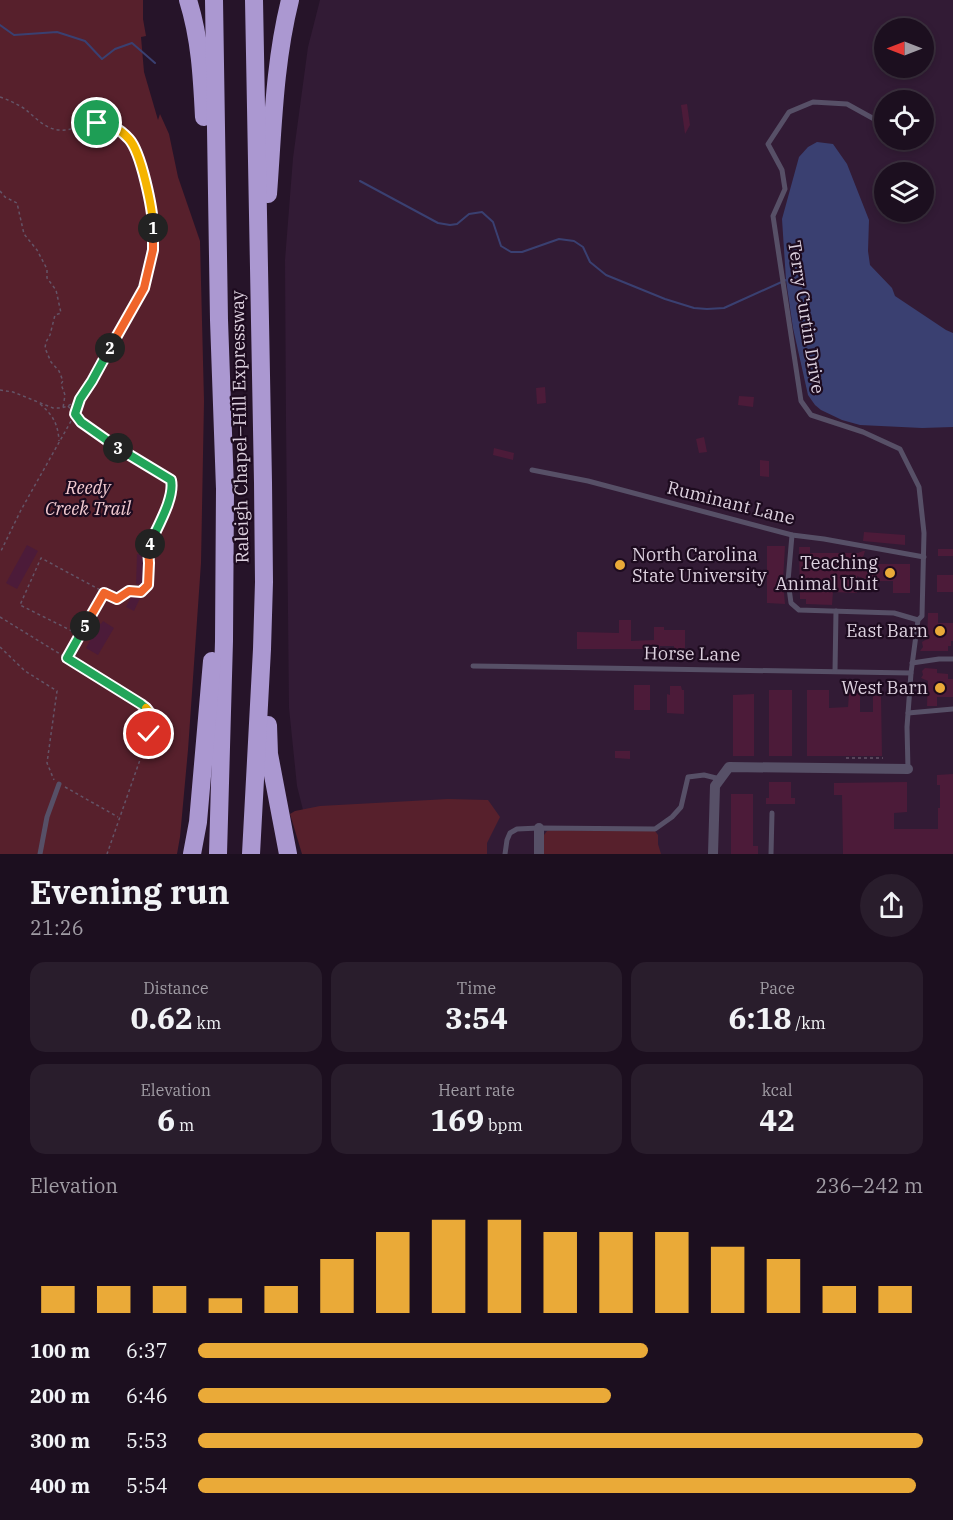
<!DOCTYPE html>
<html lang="en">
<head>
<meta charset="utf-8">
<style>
  body { margin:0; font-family:"IBM Plex Serif",serif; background:#291d2c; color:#f1f3f6; height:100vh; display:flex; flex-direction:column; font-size:22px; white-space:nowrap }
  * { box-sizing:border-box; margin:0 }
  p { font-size:20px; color:#a09ca4 }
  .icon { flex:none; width:33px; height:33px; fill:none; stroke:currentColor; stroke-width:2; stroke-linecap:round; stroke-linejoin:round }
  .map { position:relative; height:854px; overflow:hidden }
  .details { display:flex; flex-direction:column; background:#1c0f1f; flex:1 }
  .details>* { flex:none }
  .needle { width:39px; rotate:270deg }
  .controls { position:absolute; left:874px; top:18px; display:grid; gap:12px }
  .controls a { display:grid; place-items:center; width:60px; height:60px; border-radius:50%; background:#1c0f1f; box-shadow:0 3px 9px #0003,0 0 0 2px #3a2f3d; font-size:30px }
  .pin { position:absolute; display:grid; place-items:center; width:51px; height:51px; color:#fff; margin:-26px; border:3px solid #fff; border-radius:50%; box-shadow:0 2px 6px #0007 }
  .km { position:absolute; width:30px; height:30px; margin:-15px; border-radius:50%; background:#222; color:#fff; font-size:16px; line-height:30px; text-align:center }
  .round { display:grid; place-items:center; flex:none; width:63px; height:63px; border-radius:32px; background:#291d2c }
  .head { display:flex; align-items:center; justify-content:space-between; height:102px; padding:0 30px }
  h1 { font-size:33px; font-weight:700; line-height:45px }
  .figures { display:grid; grid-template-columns:repeat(3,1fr); gap:9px; height:102px; padding:6px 30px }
  .figures div { display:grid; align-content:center; border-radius:15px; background:#291d2c; text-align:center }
  .figures b { font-size:30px; font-weight:700 }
  .figures small { font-size:16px; font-weight:400 }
  .figures p { font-size:16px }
  .chart { height:168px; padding:12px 30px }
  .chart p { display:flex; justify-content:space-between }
  .chart svg { width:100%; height:108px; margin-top:6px; stroke:#eaaa38; stroke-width:6 }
  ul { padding:0 30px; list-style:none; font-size:20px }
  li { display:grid; grid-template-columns:96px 72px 1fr; align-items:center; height:45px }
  li i { height:15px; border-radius:8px; background:#eaaa38 }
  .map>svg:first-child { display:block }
  .built { fill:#321b35; fill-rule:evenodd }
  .green { fill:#57202c }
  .water { fill:#3a4071 }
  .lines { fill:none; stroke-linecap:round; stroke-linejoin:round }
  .stream { stroke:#3a4071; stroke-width:2 }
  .building { fill:#4c1b39 }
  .path { stroke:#645467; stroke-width:1.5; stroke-dasharray:3 3; stroke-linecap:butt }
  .service { stroke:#575067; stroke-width:5 }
  .minor { stroke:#575067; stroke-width:10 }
  .motorway { stroke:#ab98d1; stroke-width:18 }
  .split-1-casing { stroke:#fff; stroke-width:12 }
  .split-2-casing { stroke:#fff; stroke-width:12 }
  .split-3-casing { stroke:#fff; stroke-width:12 }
  .split-4-casing { stroke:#fff; stroke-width:12 }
  .split-5-casing { stroke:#fff; stroke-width:12 }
  .split-6-casing { stroke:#fff; stroke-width:12 }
  .split-7-casing { stroke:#fff; stroke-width:12 }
  .split-1 { stroke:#f5b400; stroke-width:8 }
  .split-2 { stroke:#f0652b; stroke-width:8 }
  .split-3 { stroke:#22a559; stroke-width:8 }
  .split-4 { stroke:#22a559; stroke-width:8 }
  .split-5 { stroke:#f0652b; stroke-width:8 }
  .split-6 { stroke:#22a559; stroke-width:8 }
  .split-7 { stroke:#f5b400; stroke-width:8 }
  .poi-dot { fill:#eaaa38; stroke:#1d0b1f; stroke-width:2 }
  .labels { text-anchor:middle; stroke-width:4.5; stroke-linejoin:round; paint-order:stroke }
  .street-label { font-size:18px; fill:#ddd1df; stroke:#1d0b1f }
  .park-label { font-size:18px; font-style:italic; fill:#f3cbd1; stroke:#1d0b1f }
  .poi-label { font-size:18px; fill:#ddd1df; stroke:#1d0b1f; text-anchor:end }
</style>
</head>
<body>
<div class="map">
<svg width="953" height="854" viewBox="0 0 953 854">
  <rect width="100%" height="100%" fill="#261429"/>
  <path class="built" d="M320,0H953V854H657L658,835L545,854H314L297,786L289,708L286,422L285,260L293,158L308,47ZM885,28H924V68H885ZM885,100H924V140H885ZM885,172H924V212H885Z"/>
  <g class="green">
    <polygon points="0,0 143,0 143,19 146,36 141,37 144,72 158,120 160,114 169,134 178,177 200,241 204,401 201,563 188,750 180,837 177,854 0,854"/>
    <polygon points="448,799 488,800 500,817 487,843 487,854 302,854 290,814 295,811 320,806"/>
    <polygon points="551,830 655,831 658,835 658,844 661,854 544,854 544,835 547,831"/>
  </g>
  <polygon class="water" points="817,142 833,144 847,164 869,220 868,251 870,265 892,288 895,296 946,330 953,333 953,427 922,428 860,425 842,420 821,410 815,405 808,395 793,328 786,280 782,219 799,157 808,147"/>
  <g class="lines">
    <g class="stream">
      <polyline points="0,25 14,35 57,32 85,41 102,59 115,49 132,43 155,63"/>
      <polyline points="360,181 438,223 450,225 457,224 469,214 482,212 493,222 501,246 511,252 522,252 559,239 574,241 583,247 590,262 606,275 665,299 694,308 707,309 724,308 786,280"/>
    </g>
  </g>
  <g class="building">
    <polygon points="687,104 690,125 685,134 681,105"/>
    <polygon points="545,387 546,403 537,404 536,388"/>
    <polygon points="739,396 754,397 753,407 738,405"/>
    <polygon points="704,437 707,452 699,453 696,439"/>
    <polygon points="494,448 514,453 513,460 493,455"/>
    <polygon points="760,460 769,461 769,477 760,476"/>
    <polygon points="864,532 905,535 905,545 863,541"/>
    <polygon points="27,545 38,551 17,589 6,583"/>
    <polygon points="767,546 785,546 783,581 785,604 767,603"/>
    <polygon points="799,547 810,547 810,553 858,553 863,551 865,551 861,564 910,564 910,593 893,593 893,581 870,581 857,576 857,593 833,592 832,605 806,604 806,599 800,599"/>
    <rect x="938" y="549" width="15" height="7"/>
    <polygon points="137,554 147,554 145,585 136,584"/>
    <rect x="937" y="575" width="16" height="17"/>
    <polygon points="133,593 141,596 134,611 126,607"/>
    <polygon points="928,613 938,613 938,623 953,623 953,641 951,641 951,646 948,646 948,651 920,651 923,647 922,642 927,639"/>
    <polygon points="619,620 631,620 631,641 654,640 654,627 664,627 664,630 685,630 685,649 674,649 674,646 660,646 660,649 577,649 577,632 619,633"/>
    <polygon points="96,621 101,624 103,621 114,628 98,655 86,648 91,639 86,637"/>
    <polygon points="925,668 937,669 937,673 948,674 948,679 953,679 953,697 937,697 937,706 927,706 928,681 921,678 923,675 922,671"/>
    <rect x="634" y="685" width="16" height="25"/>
    <polygon points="670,686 681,686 682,690 684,690 684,714 667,713 667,694 670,695"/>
    <rect x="769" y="690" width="23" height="66"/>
    <polygon points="807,690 829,690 829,708 848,707 849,693 860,693 860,712 873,712 873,696 881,696 882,756 807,756"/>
    <polygon points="754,694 754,756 733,756 733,695"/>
    <polygon points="615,751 630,751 630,759 615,758"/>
    <polygon points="953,774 953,854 843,854 842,795 834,795 834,783 907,782 907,812 894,813 894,829 938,829 938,808 940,808 940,785 937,785 937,775"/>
    <polygon points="769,782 791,782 791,798 795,798 795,804 766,804 766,798 769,798"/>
    <polygon points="731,794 753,794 753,846 758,846 758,854 731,854"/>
  </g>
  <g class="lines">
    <g class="path">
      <path d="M0,97C9,100 17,104 25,109C35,117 45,129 59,130C81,132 96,112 120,131C135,142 139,161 144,179C154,214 158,251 145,286C141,296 134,305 129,314C119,333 109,352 98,370C89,386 81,397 75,414L21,510L0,553"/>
      <polyline points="0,191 5,197 17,203 24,234 37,250 47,269 47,278 56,290 61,313 55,315 50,335 46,342 45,348 51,362 59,371 63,381 61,384 65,395 63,408"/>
      <polyline points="0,390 13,392 53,408 61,408 68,406 79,399"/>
      <path d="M40,404C53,415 58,424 59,441"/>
      <polyline points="68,406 81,422 103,438 171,480 173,487 165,511 148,549 149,563 148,585 142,592 129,591 117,599 41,558 20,605 80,635 104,593"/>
      <path d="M0,617L141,704C153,715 153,718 149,734L107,854"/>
      <polyline points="0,647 25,671 57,691 47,763 54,780"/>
      <polyline points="67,658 80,636"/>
      <polyline points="846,758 883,758"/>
      <polyline points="65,787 118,817"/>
    </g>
    <g class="service">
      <polyline points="885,125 847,104 813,102 789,112 768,144 782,170 785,189 773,216 801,401 811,415 863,432 900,449 919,487 924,533 922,616 918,620 911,673 907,727 908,769"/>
      <polyline points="898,140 906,147"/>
      <polyline points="532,470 588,481 792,535 824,539 924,557"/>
      <polyline points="792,535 788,581 791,603 799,610 894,613 918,620"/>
      <polyline points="912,663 939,659 953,659"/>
      <polyline points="473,666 911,673"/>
      <polyline points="835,671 836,611"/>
      <polyline points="908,713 953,709"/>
      <polyline points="40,854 47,817 59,784"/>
      <polyline points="505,854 507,840 510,833 517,829 539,828 655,829 672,817 681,807 688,777 704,775 720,779"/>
      <polyline points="771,854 772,813"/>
    </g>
    <g class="minor">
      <polyline points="539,854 539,828"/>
      <polyline points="713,854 715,786 729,767 908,769"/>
    </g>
    <g class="motorway">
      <path d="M188,0C200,38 202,77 204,117"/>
      <polyline points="214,0 219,320 225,489 224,641 218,854"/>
      <path d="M268,194C273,129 274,64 290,0"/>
      <polyline points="268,725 269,754 288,854"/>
      <polyline points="192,854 198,822 212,661"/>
      <polyline points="251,854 262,649 264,582 263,482 254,0"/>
    </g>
  </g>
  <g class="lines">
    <g class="split-1-casing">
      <path id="split-1" d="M97,123C109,123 120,129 129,139C141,152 153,209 153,228"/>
    </g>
    <g class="split-2-casing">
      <polyline id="split-2" points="110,348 144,288 153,250 153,228"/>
    </g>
    <g class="split-3-casing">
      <polyline id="split-3" points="110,348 92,381 80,399 75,414 81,422 118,448"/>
    </g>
    <g class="split-4-casing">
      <path id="split-4" d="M118,448L171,480C175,498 157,527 150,544"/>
    </g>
    <g class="split-5-casing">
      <polyline id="split-5" points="85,626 104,593 117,599 129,591 141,592 148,585 149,563 148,549 150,544"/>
    </g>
    <g class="split-6-casing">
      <polyline id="split-6" points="85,626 67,658 141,704 146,708"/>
    </g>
    <g class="split-7-casing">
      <path id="split-7" d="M146,708C154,716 152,724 149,734"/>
    </g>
    <use href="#split-1" class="split-1"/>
    <use href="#split-2" class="split-2"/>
    <use href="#split-3" class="split-3"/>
    <use href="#split-4" class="split-4"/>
    <use href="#split-5" class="split-5"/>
    <use href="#split-6" class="split-6"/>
    <use href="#split-7" class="split-7"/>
  </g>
  <g class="poi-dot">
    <circle cx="620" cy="565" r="6"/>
    <circle cx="890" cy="573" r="6"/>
    <circle cx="940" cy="631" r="6"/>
    <circle cx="940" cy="688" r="6"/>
  </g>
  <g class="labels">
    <g class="street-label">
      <text transform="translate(806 317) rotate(81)" y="6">Terry Curtin Drive</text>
      <text transform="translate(240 427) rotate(-91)" y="6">Raleigh Chapel–Hill Expressway</text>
      <text transform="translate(731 503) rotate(14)" y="6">Ruminant Lane</text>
      <text transform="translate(692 654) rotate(1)" y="6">Horse Lane</text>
    </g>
    <g class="park-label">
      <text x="88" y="494">Reedy<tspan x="88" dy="21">Creek Trail</tspan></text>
    </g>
    <g class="poi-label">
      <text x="632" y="561" text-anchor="start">North Carolina<tspan x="632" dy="21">State University</tspan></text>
      <text x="878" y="569">Teaching<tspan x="878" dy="21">Animal Unit</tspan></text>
      <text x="928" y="637">East Barn</text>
      <text x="928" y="694">West Barn</text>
    </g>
  </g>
</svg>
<div class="controls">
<a><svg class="needle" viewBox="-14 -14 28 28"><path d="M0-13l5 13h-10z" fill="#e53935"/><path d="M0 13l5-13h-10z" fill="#a09ca4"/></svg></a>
<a><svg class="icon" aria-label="locate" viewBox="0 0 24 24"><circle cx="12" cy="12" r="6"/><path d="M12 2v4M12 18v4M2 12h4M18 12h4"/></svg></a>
<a><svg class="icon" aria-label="layers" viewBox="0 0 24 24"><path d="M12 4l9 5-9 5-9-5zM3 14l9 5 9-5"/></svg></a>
</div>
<div class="pin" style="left:97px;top:123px;background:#1e9e55"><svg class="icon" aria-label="arrive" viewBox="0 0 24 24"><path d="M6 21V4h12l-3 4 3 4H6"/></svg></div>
<div class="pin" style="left:149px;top:734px;background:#d93025"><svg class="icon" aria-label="check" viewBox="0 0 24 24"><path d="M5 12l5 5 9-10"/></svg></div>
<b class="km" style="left:153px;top:228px">1</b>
<b class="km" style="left:110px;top:348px">2</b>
<b class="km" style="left:118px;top:448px">3</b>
<b class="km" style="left:150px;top:544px">4</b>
<b class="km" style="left:85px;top:626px">5</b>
</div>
<section class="details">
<div class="head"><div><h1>Evening run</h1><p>21:26</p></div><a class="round"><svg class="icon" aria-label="share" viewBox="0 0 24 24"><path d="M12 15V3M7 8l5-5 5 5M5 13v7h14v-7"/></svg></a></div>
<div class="figures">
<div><p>Distance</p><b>0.62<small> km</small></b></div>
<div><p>Time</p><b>3:54</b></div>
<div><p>Pace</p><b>6:18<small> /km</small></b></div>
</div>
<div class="figures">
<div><p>Elevation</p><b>6<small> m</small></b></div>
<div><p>Heart rate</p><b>169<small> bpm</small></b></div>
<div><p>kcal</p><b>42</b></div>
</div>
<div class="chart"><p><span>Elevation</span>236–242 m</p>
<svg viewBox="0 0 160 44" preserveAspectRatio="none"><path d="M5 44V33M15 44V33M25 44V33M35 44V38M45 44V33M55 44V22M65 44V11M75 44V6M85 44V6M95 44V11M105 44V11M115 44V11M125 44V17M135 44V22M145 44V33M155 44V33"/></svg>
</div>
<ul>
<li><b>100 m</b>6:37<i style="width:62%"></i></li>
<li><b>200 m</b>6:46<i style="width:57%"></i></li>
<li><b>300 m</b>5:53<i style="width:100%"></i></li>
<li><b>400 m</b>5:54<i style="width:99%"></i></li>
</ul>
</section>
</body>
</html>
